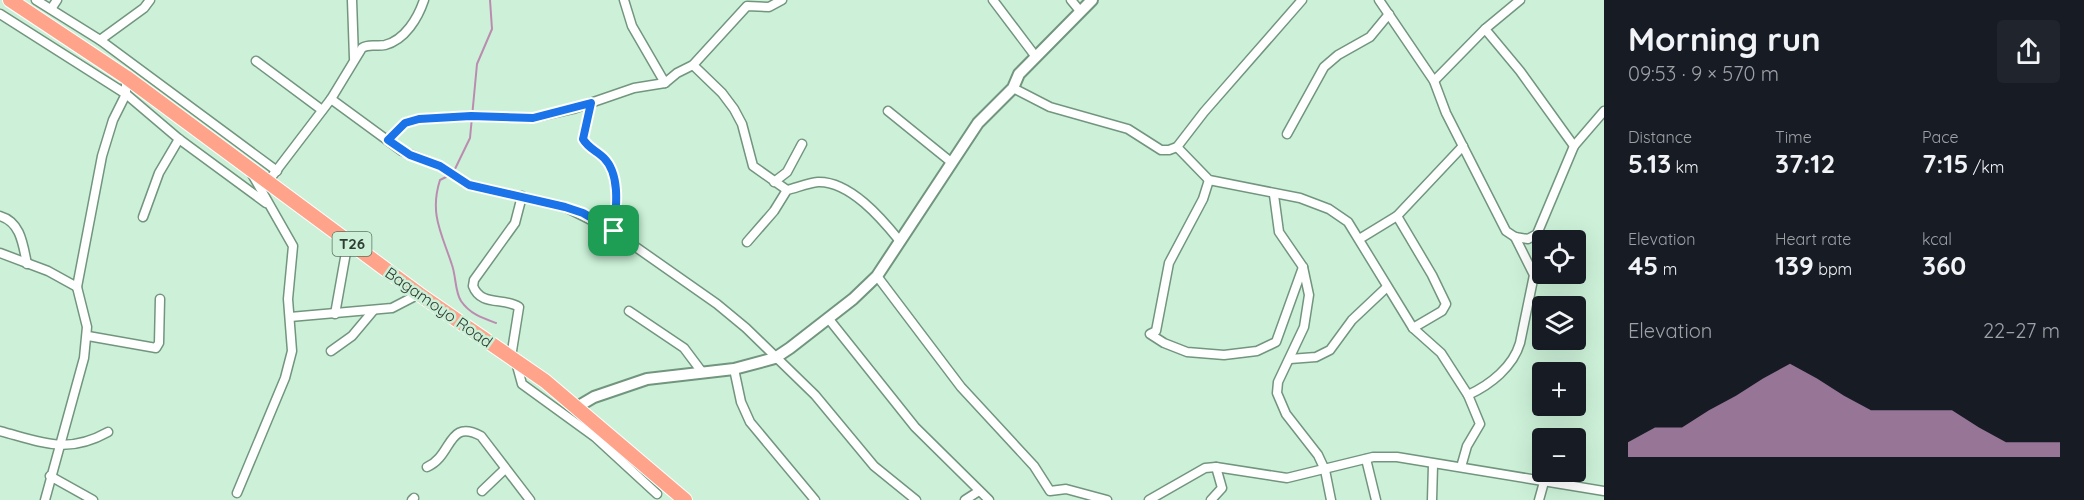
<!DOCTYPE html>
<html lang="en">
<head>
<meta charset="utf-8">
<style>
  body { margin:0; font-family:Quicksand,sans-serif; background:#20242c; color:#f1f3f6; height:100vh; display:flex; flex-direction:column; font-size:22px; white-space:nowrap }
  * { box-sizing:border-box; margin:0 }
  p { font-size:20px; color:#9ea1a6 }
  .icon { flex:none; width:33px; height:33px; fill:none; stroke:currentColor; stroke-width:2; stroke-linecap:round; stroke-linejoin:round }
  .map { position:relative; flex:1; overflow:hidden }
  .side { display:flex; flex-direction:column; background:#171b24; width:480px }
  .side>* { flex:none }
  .tools { position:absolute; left:1532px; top:230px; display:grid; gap:12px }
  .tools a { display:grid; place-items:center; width:54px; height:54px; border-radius:6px; background:#171b24; box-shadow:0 6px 24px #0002; font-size:30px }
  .pin { position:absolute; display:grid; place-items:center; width:51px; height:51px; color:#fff; margin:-26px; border-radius:12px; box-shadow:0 3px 9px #0006 }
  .round { display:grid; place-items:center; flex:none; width:63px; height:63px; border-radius:6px; background:#20242c }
  .overview { display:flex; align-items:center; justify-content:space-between; height:102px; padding:0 24px }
  h1 { font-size:33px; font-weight:700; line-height:45px }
  .stats { display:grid; grid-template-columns:repeat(3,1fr); gap:9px; height:102px; padding:6px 24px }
  .stats div { display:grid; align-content:center }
  .stats b { font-size:26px; font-weight:700 }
  .stats small { font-size:16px; font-weight:400 }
  .stats p { font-size:16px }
  .chart { height:168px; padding:12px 24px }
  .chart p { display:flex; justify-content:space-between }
  .chart svg { width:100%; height:108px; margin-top:6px; fill:#cd9bc7; opacity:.7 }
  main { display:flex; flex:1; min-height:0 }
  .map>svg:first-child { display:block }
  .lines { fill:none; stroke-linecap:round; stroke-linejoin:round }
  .stream { stroke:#bb8cb0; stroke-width:2 }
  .minor-casing { stroke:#72957e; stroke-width:11 }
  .tertiary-casing { stroke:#72957e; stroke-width:14 }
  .trunk-casing { stroke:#fff; stroke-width:16 }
  .minor { stroke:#fff; stroke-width:8 }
  .tertiary { stroke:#fff; stroke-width:10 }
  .trunk { stroke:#ffa38a; stroke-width:14 }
  .route-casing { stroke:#fff; stroke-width:12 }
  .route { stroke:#1a73e8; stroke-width:8 }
  .labels { text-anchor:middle; stroke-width:5; stroke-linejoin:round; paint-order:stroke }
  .shield { fill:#ccf1d8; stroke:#5d7364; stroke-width:1.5 }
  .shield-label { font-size:15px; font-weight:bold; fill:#2e3d33 }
  .street-label { font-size:16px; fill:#2e3d33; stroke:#ccf1d8 }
</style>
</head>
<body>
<main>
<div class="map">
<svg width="1604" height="500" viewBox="0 0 1604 500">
  <rect width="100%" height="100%" fill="#ccf1d8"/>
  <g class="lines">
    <g class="stream">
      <polyline points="454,171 470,138 477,64 492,29 490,0"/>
      <path d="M450,175L440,180C429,214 442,234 452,265C456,276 455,292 461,301C470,314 482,318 496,323"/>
    </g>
    <g class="minor-casing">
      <g id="minor">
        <polyline points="36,0 100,40 277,171"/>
        <polyline points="352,0 354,58"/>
        <polyline points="624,0 632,26 665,83"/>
        <polyline points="993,0 1036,57"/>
        <polyline points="1071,0 1080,11"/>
        <polyline points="1379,0 1434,81 1446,113 1506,231 1515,237 1528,239 1537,234 1574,146 1604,111"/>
        <polyline points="51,9 57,0"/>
        <polyline points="0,14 126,94 179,139 266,203"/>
        <polyline points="1485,29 1520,0"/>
        <polyline points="100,40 144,8 150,0"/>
        <polyline points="256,61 322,110"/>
        <polyline points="693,65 722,93 734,109 742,124 753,166 787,190"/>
        <polyline points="1434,81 1485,29 1520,71 1574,146"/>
        <polyline points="1013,88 1050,107 1128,129 1161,150 1169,150 1177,147 1204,112 1302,0"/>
        <polyline points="331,99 402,151 440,166 469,185 565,207 613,231 717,304 746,328 815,395 874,466 916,500"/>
        <path d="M591,103L583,139C588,148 597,151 604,158C621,176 616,208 613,231"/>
        <polyline points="888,111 951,162"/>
        <polyline points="1287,134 1324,67 1338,55 1370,37 1389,14"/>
        <polyline points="388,140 405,123 419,119 471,116 533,118 573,109 634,88 665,83 677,73 693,65 747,6 769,7 782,0"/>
        <polyline points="1177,147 1209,180 1300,198 1329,209 1348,222 1413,328 1441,353 1468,395 1480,424 1467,446 1461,467"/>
        <path d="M273,175L331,99L362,48C369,43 376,47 385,45C405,40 418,18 424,0"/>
        <polyline points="1209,180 1203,199 1169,263 1156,331 1150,334 1164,343 1187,352 1224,355 1257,351 1276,342 1303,267"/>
        <polyline points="774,182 787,172 802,144"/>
        <polyline points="1274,195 1279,232 1303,267 1309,295 1304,327 1278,382 1277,393 1286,414 1318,455 1325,470 1331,500"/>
        <path d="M0,216C21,222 23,245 27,264"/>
        <polyline points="1397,216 1432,275 1446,304 1442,311 1413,328"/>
        <polyline points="143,217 159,173 179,139"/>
        <polyline points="1361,238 1397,216 1463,146"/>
        <path d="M747,242L774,211L787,190C796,188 808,183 818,182C850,181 882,219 899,240"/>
        <polyline points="0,253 48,271 77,287"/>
        <polyline points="877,276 961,387 1034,466 1050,491 1066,489 1107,500"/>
        <polyline points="629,311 684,348 702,372"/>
        <polyline points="335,314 348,241"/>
        <polyline points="290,317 392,308 419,294"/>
        <polyline points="828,318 915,427 989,500"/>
        <polyline points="88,336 156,348 159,343 160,299"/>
        <polyline points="331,351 352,336 373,311"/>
        <path d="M511,357L519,307C504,297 481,307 473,286L474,280L515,223L522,196"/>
        <polyline points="1290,359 1316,357 1330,350 1352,320 1387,287"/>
        <polyline points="516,362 522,384 595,437 657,494"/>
        <polyline points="734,369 741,402 750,422 815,500"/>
        <path d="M1468,395C1490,385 1513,367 1520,343L1534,275L1515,237"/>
        <path d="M0,431C41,442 67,455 108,432"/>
        <polyline points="1366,459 1376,500"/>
        <path d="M427,467C453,456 447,418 481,436L530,500"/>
        <polyline points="50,476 93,500"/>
        <polyline points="482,491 505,469"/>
        <polyline points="237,493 285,378 292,351 288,299 293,246 252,174"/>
        <polyline points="45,500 84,358 87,327 77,287 102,156 113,120 126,94 126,77"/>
        <polyline points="412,500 414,498"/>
        <polyline points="965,500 979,491"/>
        <polyline points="1149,500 1205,468 1216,467 1287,478 1373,457 1397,457 1604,491"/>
        <polyline points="1211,500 1222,488 1216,467"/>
        <polyline points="1432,500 1433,465"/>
        <polyline points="1539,500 1544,482"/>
      </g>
    </g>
    <g class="tertiary-casing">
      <polyline id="tertiary" points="577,407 594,397 647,379 734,369 775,358 790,348 853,299 877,276 978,123 1013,88 1019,74 1092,0"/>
    </g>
    <g class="trunk-casing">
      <polyline id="trunk" points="10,0 126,77 419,294 545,381 685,500"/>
    </g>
    <use href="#minor" class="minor"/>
    <use href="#tertiary" class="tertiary"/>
    <use href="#trunk" class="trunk"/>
  </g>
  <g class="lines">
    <g class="route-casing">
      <path id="route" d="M591,103L583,139C588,148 597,151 604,158C621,175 616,209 614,231L583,213L565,207L469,185L440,166L410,155L388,140L405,123L419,119L471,116L533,118Z"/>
    </g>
    <use href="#route" class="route"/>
  </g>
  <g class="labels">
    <rect class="shield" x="332.5" y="232" width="39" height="24" rx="4.5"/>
    <g class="shield-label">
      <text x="352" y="249">T26</text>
    </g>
    <g class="street-label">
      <text transform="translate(439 307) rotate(35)" y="6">Bagamoyo Road</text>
    </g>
  </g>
</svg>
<div class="tools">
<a><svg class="icon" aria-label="locate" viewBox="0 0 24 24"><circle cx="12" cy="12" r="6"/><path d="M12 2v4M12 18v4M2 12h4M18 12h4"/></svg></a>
<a><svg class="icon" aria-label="layers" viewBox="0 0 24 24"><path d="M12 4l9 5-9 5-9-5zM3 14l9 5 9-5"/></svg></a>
<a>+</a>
<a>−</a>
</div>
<div class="pin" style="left:614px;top:231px;background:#1e9e55"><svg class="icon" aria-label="arrive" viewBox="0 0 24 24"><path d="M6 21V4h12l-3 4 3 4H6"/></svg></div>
</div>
<section class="side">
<div class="overview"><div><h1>Morning run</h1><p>09:53 · 9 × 570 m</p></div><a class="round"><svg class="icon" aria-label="share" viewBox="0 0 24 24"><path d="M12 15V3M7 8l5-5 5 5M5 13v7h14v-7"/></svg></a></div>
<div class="stats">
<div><p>Distance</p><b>5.13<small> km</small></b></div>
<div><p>Time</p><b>37:12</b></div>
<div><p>Pace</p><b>7:15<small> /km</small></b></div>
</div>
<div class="stats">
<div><p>Elevation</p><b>45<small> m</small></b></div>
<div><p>Heart rate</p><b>139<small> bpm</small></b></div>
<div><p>kcal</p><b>360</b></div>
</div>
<div class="chart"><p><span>Elevation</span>22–27 m</p>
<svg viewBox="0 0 160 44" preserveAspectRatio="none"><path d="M0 44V38L10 32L20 32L30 25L40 19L50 12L60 6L70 12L80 19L90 25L100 25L110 25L120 25L130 32L140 38L150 38L160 38V44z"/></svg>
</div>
</section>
</main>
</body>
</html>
